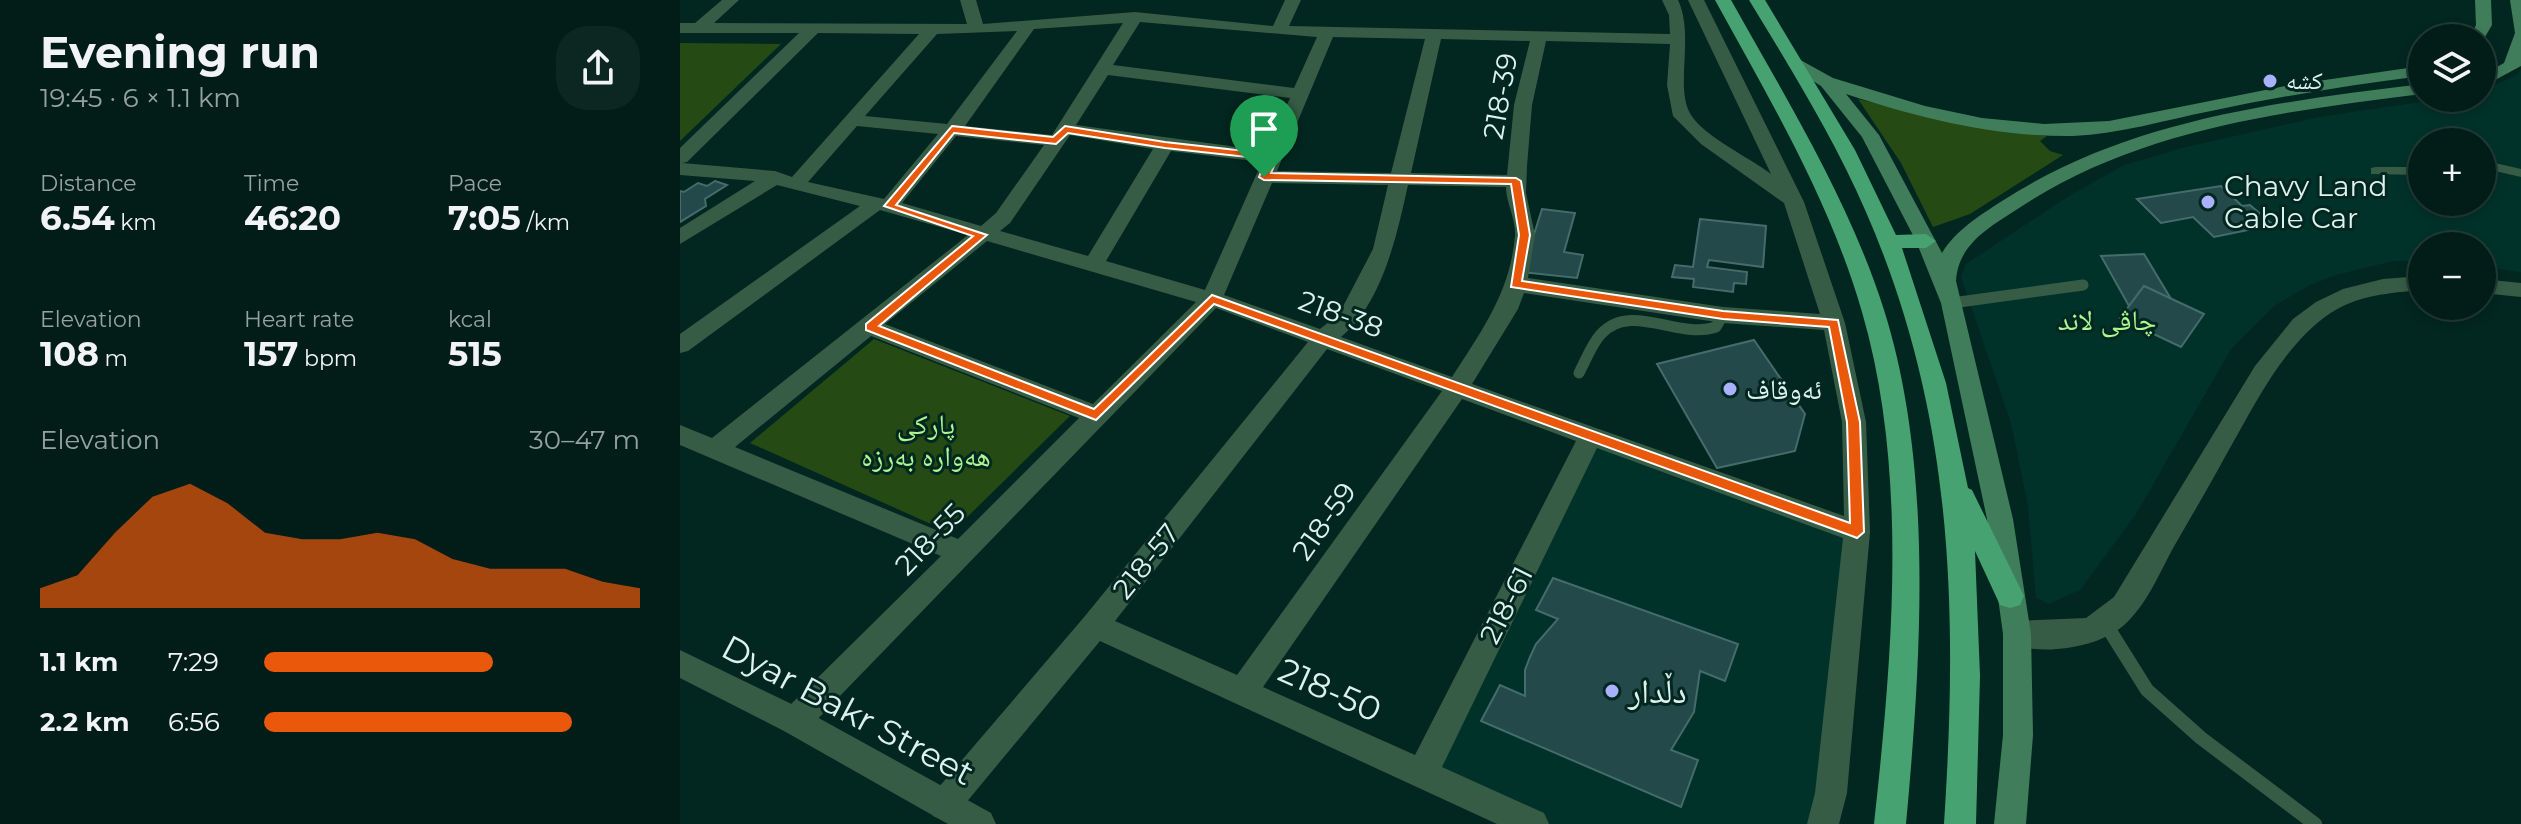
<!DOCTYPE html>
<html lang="en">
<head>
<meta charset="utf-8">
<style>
  body { margin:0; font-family:Montserrat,"Noto Naskh Arabic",sans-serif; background:#0c2621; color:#f1f3f6; height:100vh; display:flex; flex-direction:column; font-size:30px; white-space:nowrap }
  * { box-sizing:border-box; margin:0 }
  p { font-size:26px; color:#96a2a2 }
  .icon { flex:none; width:44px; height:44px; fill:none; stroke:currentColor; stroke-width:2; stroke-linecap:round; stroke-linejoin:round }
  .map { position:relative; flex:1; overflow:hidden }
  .drawer { display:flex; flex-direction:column; background:#021d18; width:680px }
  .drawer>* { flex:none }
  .tools { position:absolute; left:1728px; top:24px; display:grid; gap:16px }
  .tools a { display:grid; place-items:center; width:88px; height:88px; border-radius:50%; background:#021d18; box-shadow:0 4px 12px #0003,0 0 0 2px #233b37; font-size:40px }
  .pin { position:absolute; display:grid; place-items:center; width:68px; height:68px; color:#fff; margin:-82px -34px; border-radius:50% 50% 50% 0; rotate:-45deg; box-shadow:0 0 8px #0007 }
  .pin .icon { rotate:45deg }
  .round { display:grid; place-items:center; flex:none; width:84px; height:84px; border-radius:32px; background:#0c2621 }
  .headline { display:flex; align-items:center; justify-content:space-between; height:136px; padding:0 40px }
  h1 { font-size:44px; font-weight:700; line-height:60px }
  .stats { display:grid; grid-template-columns:repeat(3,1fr); gap:12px; height:136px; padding:8px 40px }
  .stats div { display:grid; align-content:center }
  .stats b { font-size:34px; font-weight:700 }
  .stats small { font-size:22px; font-weight:400 }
  .stats p { font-size:22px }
  .chart { height:224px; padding:16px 40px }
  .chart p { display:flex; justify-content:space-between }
  .chart svg { width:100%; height:144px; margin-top:8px; fill:#ea580c; opacity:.7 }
  ul { padding:0 40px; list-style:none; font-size:26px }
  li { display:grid; grid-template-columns:128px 96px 1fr; align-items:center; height:60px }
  li i { height:20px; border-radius:10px; background:#ea580c }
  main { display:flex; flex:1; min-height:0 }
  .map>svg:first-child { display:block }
  .built { fill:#003229; fill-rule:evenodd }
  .green { fill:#254a14 }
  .building { fill:#23494a; stroke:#456c6c; stroke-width:2 }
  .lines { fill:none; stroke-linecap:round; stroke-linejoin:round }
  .service-far1 { stroke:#375c46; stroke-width:11 }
  .service { stroke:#375c46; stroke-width:14 }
  .pedestrian { fill:#375c46; fill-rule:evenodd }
  .minor { fill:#375c46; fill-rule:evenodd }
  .tertiary { fill:#375c46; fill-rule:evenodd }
  .secondary { fill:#407d5b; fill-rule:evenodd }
  .trunk { fill:#47a272; fill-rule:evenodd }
  .route { fill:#ea580c; stroke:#fff; stroke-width:2; fill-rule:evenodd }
  .poi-dot { fill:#a7b1fc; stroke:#022720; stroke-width:3 }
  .labels { text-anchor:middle; stroke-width:6; stroke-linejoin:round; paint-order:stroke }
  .far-poi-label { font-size:24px; fill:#def2ed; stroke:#022720; text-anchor:start }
  .street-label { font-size:28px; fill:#def2ed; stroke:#022720 }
  .poi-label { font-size:28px; fill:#def2ed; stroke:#022720; text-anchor:start }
  .park-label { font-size:28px; fill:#acf790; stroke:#022720 }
  .near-street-label { font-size:34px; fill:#def2ed; stroke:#022720 }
  .near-poi-label { font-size:34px; fill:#def2ed; stroke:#022720; text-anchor:start }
</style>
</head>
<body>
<main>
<section class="drawer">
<div class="headline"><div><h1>Evening run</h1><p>19:45 · 6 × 1.1 km</p></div><a class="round"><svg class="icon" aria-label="share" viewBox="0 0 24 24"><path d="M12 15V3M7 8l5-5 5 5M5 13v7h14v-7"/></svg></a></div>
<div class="stats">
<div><p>Distance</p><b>6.54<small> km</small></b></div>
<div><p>Time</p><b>46:20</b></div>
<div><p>Pace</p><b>7:05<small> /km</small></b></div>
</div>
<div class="stats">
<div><p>Elevation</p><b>108<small> m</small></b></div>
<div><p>Heart rate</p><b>157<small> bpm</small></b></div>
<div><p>kcal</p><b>515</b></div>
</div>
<div class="chart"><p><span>Elevation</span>30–47 m</p>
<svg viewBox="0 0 160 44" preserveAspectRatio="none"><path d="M0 44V38L10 34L20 21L30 10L40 6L50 12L60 21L70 23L80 23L90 21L100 23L110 29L120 32L130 32L140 32L150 36L160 38V44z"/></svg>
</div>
<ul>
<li><b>1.1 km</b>7:29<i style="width:61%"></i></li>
<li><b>2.2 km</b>6:56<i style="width:82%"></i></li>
</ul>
</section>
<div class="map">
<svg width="1841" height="824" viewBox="0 0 1841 824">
  <rect width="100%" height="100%" fill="#022720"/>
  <g class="built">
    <path d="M1841,69V272L1802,267V246H1742V261H1713L1656,275L1628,286L1594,306L1551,349L1456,514L1400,590L1369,604L1356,598L1348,506L1331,423L1281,277L1286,264L1389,196L1444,165L1506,147L1639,117L1767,98H1802V91L1837,75ZM1742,142H1802V202H1742Z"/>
    <polygon points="911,436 1177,532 1143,824 853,824 742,773"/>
  </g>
  <g class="green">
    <polygon points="0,43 101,44 0,141"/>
    <polygon points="1178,99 1300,128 1367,136 1360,141 1370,151 1383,155 1290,214 1253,227 1221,163"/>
    <polygon points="194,339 390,416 271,533 70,443"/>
  </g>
  <g class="building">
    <polygon points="35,181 47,185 25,199 26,206 0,222 0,191 4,192 18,183 27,186"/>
    <polygon points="1541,186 1562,206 1570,205 1593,225 1534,237 1513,217 1481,223 1457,199"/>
    <polygon points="862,209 895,213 884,252 903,255 897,278 842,272"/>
    <polygon points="1020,219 1086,226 1083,267 1029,260 1027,267 1067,272 1066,284 1054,283 1053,292 1013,287 1014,279 992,277 995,265 1013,267"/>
    <polygon points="1464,254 1491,299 1464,286 1449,306 1421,256"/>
    <polygon points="1464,286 1524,314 1501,347 1440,318"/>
    <polygon points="1074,340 1125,414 1115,451 1037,468 977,364"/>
    <polygon points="873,578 1058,644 1045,681 1020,671 1014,712 991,750 1018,760 1001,807 801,721 820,685 845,696 845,670 850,657 856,644 878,619 856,610"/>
  </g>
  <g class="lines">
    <g class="service-far1">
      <polyline points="1272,303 1403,285"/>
      <path d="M899,373C906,360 911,345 921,334C951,301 999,340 1036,327L1043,315"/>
    </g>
    <polyline class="service" points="1425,623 1467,690 1521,738 1635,824"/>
    <g class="pedestrian">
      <polygon points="1802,160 1841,169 1841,177 1802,168"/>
      <polygon points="1696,167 1742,167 1742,175 1691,174 1691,168"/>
    </g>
    <g class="minor">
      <path d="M42,0H59L34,23L287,24L280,0H296L303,24L455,12L593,26L605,0H621L609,26L990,34L989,15L982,0H998C1015,36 994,88 1011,115C1026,138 1069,157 1091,174L1008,0H1024L1124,202L1165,323L1186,422L1190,532L1167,793L1159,824H1127L1135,793L1163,538L917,448L762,767L864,813L869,824H817L420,641L275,816L264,821L253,816L248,805L253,794L405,616L628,342L536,308L126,731L115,736L104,731L100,721L104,711L261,556L0,445V425L32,438L288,235L200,210L8,351L0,353V334L180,206L97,185L0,244V228L75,181L0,175V148L119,33H0V23H15ZM460,22L637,37L614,88L433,65ZM443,23L372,135L285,126L354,29ZM337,31L267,124L185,116L257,34ZM138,33L239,34L112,177L95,171L2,163L7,162ZM653,37L745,39L711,173L597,171ZM761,39L850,41L834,105L827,175L731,173ZM866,41L990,44L987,85L993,116L1021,144L1104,203L1140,314L1043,307L848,278L855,235L846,193L847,166L852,105ZM428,75L610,98L586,151L396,125ZM177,126L258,134L204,199L128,182ZM390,135L473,149L408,256L320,231L330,223ZM276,136L364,145L316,213L301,226L222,203ZM491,151L582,162L525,290L426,261ZM592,183L708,185L693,249L659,314L640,329L544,295ZM728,185L826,187C826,203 836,218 835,236C830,293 802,330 772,377L661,337C702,304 717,235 728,185ZM307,241L516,302L413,404L205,324ZM844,293L1043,323L1144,330L1162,422L1164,516L792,384L838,309ZM191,336L399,418L278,539L55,447ZM647,349L762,391L557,675L435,621ZM782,399L896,441L735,755L583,687Z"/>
      <path d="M1742,276V290C1710,293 1677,295 1649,314C1601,348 1575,405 1546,455C1529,487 1510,518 1492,550C1478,576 1466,606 1443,626C1415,649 1361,656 1327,643L1323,634L1327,625L1337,621L1406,618L1434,597L1575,366L1613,319L1636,302L1663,289L1703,279Z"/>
      <polygon points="1802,279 1841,283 1841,297 1802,293"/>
    </g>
    <polygon class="tertiary" points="0,650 126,711 311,813 316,824 268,824 104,731 0,678"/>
    <g class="secondary">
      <polygon points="1795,0 1811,0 1812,25 1802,42 1802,38 1790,38 1796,25"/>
      <polygon points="1830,0 1841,0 1841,66 1802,87 1802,75 1824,63 1835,33"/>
      <path d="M1115,57L1153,78L1245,106L1302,118L1364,124L1429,121L1610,85L1742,66V76C1671,85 1601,96 1531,111C1485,120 1440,134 1393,136C1315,137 1239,118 1166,94L1199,135L1262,253C1276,230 1299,216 1322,201C1447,120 1596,102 1742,84V94C1600,112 1457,129 1336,210C1308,228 1278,245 1276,281L1333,519L1351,634L1353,735L1346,824H1314L1323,735V634L1307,519L1261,303L1236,241L1182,137L1141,86L1109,66L1107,62Z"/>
    </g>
    <g class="trunk">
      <path d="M1035,0H1051C1107,100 1169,200 1204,310C1254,468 1241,661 1226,824H1194C1212,659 1229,473 1182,312C1150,201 1090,100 1035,0Z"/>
      <path d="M1069,0H1085L1175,150L1216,235L1246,234L1256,241L1246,248H1222L1266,383L1288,488L1292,490L1344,596L1340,605L1330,608L1320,605L1295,551L1300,676L1296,824H1264C1278,609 1274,414 1186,212C1154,138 1111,69 1069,0Z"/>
    </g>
  </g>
  <path class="route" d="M272,126L373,137L385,126L485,142L592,154L598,157L591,173L836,178L841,181L850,235L842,281L1043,311L1158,320L1180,422L1184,532L1177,538L1172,536L534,304L416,420L186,330V324L293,236L204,206ZM274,133L376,144L388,133L485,148L586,159L579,177L584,180L831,184L839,235L831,287L1043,319L1149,327L1167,422L1170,523L532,295L414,409L199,326L307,235L216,205Z"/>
  <g class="poi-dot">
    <circle cx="1590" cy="81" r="8"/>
    <circle cx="1528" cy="202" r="8"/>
    <circle cx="1050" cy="389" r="8"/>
    <circle cx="932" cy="691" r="8"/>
  </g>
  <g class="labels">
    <g class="far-poi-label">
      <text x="1606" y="89">كشه</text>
    </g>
    <g class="street-label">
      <text transform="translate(820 96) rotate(-80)" y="10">218-39</text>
      <text transform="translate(661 314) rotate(20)" y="10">218-38</text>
      <text transform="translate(644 521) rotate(-55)" y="10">218-59</text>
      <text transform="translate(250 539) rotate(-46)" y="10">218-55</text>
      <text transform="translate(466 561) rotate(-51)" y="10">218-57</text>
      <text transform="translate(826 605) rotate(-63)" y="10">218-61</text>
    </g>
    <g class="poi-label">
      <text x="1544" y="196">Chavy Land<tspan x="1544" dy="32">Cable Car</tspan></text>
      <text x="1066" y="399">ئەوقاف</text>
    </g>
    <g class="park-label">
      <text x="1427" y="330">چاڤی لاند</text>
      <text x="246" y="434">پارکی<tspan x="246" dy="32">هەوارە بەرزە</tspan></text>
    </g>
    <g class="near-street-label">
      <text transform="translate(650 690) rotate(24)" y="12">218-50</text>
      <text transform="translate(168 710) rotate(28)" y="12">Dyar Bakr Street</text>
    </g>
    <g class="near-poi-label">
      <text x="948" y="703">دڵدار</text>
    </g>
  </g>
</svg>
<div class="tools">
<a><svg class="icon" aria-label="layers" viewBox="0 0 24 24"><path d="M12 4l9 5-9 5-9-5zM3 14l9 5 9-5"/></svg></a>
<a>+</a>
<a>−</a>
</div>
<div class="pin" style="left:584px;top:177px;background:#1e9e55"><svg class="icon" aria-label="arrive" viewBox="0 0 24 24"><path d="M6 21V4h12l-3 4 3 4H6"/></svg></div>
</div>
</main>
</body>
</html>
